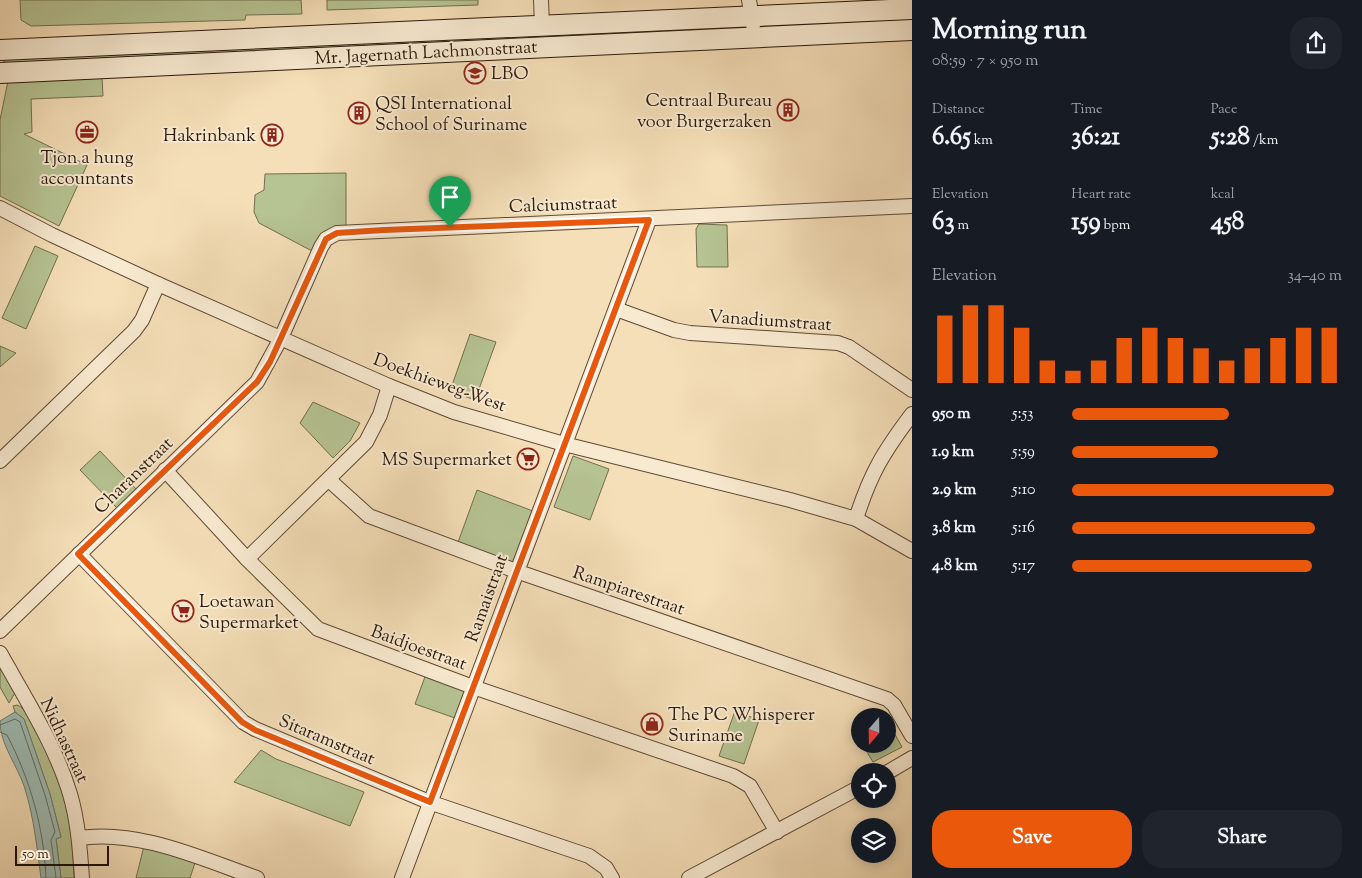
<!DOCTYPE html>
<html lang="en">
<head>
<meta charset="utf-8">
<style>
  body { margin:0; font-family:"Sorts Mill Goudy",serif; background:#20242c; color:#f1f3f6; height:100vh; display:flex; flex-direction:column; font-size:19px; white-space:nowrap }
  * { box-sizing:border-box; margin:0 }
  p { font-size:16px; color:#9ea1a6 }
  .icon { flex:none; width:28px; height:28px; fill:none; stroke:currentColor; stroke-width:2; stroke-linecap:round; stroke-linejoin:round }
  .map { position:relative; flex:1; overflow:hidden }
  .sheet { display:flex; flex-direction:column; background:#171b24; width:450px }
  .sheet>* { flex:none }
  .needle { width:32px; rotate:200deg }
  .controls { position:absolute; left:851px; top:708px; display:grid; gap:10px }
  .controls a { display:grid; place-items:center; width:45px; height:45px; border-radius:50%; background:#171b24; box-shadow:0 2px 12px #0003; font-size:25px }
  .scale { position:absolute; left:15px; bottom:12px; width:94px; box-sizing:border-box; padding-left:5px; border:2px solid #2c180b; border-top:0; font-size:14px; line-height:18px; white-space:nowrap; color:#2c180b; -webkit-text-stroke:4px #f8ead1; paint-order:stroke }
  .pin { position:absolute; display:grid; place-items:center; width:42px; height:42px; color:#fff; margin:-51px -21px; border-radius:50% 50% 50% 0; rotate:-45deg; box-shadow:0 0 5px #0007 }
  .pin .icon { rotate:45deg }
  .round { display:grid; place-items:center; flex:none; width:52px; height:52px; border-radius:20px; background:#20242c }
  .head { display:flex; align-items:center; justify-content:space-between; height:85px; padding:0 20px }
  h1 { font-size:28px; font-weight:700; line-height:38px }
  .metrics { display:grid; grid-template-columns:repeat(3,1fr); gap:8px; height:85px; padding:5px 20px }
  .metrics div { display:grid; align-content:center }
  .metrics b { font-size:25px; font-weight:700 }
  .metrics small { font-size:14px; font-weight:400 }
  .metrics p { font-size:14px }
  .chart { height:140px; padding:10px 20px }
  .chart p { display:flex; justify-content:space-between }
  .chart svg { width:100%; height:90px; margin-top:5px; stroke:#ea580c; stroke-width:6 }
  .button { display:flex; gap:10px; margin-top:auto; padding:10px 20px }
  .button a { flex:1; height:58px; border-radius:20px; background:#ea580c; color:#fff; font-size:20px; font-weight:700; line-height:58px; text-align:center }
  .button a+a { background:#20242c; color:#f1f3f6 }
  ul { padding:0 20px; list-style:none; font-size:16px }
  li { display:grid; grid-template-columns:80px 60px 1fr; align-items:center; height:38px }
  li i { height:12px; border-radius:6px; background:#ea580c }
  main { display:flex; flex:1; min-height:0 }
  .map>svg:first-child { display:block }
  .green { fill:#b6c393; stroke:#716e4f }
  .water { fill:#9dbcb5; stroke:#707a71 }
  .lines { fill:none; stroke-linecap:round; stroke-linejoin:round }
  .shore { stroke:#646a60; stroke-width:1 }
  .minor-casing { stroke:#5e4a36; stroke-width:16 }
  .secondary-casing { stroke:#2c180b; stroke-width:22 }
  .minor { stroke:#f8ead1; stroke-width:14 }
  .secondary { stroke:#f8ead1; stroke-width:20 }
  .route-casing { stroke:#fff; stroke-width:10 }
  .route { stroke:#ea580c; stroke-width:6 }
  .labels { text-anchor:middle; stroke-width:4; stroke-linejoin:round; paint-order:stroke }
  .street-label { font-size:18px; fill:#2c180b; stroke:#f8ead1 }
  .poi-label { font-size:18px; fill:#2c180b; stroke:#f8ead1; text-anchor:start }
</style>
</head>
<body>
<main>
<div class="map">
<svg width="912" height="878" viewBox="0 0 912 878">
  <rect width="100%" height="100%" fill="#f5dfb8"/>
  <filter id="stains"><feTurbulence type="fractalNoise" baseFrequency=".004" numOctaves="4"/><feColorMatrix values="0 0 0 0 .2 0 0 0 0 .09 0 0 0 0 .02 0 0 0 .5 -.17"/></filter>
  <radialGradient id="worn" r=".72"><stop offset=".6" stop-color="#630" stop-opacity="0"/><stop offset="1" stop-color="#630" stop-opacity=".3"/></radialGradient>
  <g class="green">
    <polygon points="20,0 301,0 302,14 246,15 245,20 31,26 21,20"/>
    <polygon points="327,0 478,0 478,5 327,10"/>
    <polygon points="516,36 516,41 364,48 363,41"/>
    <polygon points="350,43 348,49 8,63 4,62 3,57"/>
    <polygon points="102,77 103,96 31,99 32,132 24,134 87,165 59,226 0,196 0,120 8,81"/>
    <polygon points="346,173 346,226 312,251 259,223 254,212 255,195 264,190 265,174"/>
    <polygon points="699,224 727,225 728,267 697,267 696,229"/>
    <polygon points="35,246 58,256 26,329 2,318"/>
    <polygon points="470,334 496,342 475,400 450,391"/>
    <polygon points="0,346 16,353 0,367"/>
    <polygon points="313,402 360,423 350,441 333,458 300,423"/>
    <polygon points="100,451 137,490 117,508 80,470"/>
    <polygon points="573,456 609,469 590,520 554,507"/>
    <polygon points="477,490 533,511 513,562 457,545"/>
    <polygon points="0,666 15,693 9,703 0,687"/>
    <polygon points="426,674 465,691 455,718 415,704"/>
    <path d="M17,705C34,709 63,791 67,810C72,832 73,855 74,878H61L56,839L61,837L50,794L24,719L15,712L13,706Z"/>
    <polygon points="735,711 759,720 744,764 719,756"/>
    <polygon points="888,722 902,747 873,762 862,744 888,744"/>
    <polygon points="261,750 276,759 364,792 350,826 234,782"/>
    <polygon points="144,846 195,863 190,878 136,878"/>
  </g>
  <path class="water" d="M15,712L24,719L50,794L61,837L56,839L61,878H41C37,848 34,818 25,789C18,766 0,745 0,721Z"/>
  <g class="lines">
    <g class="shore">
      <polyline points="0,725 15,719 20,722 45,795 55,832 51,840 56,878"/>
      <path d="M0,732L7,735C30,779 44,828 46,878"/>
    </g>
    <g class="minor-casing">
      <g id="minor">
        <polyline points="541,0 542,26"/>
        <polyline points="749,0 753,25"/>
        <polyline points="0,208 52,235 158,284 389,386 454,412 564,444 790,500 856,519 912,551"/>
        <polyline points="616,309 674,330 690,333 838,343 849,347 912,390"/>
        <polyline points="0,461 134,331 142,320 158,284"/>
        <polyline points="165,470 247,559 318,629 473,687 733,776 750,786 777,832"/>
        <polyline points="329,480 369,516 516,571 887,699 894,705 912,736"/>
        <path d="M856,519C870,474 884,451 912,414"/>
        <polyline points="79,554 243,722 255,729 429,802 589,856 606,868 612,878"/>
        <polyline points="247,559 366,442 380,415 389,386"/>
        <polyline points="0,631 257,382 281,338 321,247 326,239 337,233 912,206"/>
        <path d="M0,653C25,698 55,744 70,794C78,821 80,850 82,878"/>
        <polyline points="888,772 912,758"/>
        <path d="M79,838C139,829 202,859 257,878"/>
        <polyline points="402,878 649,220"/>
        <polyline points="689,878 860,787"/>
      </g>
    </g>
    <g class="secondary-casing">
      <g id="secondary">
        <polyline points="0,50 912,9"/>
        <polyline points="0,73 912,30"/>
      </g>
    </g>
    <use href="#minor" class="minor"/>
    <use href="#secondary" class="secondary"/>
  </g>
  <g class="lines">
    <g class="route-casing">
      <polygon id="route" points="649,220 430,802 255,730 242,722 78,554 257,382 270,362 326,239 337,233 384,230"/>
    </g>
    <use href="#route" class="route"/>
  </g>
  <defs>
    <g id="school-ring" transform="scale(1.125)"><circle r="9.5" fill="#f8ead1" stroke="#8f2418" stroke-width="1.5"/><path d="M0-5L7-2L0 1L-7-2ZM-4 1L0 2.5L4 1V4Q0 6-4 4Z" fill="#8f2418"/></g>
    <g id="building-ring" transform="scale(1.125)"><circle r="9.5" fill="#f8ead1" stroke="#8f2418" stroke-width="1.5"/><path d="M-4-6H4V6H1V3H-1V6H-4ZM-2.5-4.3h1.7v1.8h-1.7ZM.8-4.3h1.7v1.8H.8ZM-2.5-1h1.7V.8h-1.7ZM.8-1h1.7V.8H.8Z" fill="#8f2418"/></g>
    <g id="office-ring" transform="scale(1.125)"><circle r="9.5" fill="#f8ead1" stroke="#8f2418" stroke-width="1.5"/><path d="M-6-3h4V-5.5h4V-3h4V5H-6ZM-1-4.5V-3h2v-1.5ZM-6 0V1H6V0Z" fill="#8f2418"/></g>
    <g id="supermarket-ring" transform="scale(1.125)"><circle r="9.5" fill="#f8ead1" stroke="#8f2418" stroke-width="1.5"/><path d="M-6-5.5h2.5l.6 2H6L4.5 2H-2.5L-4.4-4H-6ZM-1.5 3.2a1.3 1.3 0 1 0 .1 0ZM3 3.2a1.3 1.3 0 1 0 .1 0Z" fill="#8f2418"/></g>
    <g id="shop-ring" transform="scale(1.125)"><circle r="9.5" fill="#f8ead1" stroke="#8f2418" stroke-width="1.5"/><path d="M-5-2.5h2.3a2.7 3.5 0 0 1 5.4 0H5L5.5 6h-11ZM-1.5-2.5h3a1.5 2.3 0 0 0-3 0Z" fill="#8f2418"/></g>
  </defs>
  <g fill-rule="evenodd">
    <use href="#school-ring" x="475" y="73"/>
    <use href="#building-ring" x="788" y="110"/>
    <use href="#building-ring" x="359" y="113"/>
    <use href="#office-ring" x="87" y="132"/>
    <use href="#building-ring" x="272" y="135"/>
    <use href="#supermarket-ring" x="528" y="459"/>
    <use href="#supermarket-ring" x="183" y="611"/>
    <use href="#shop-ring" x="652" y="724"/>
  </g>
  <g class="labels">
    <g class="street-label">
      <text transform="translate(426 52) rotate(-3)" y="6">Mr. Jagernath Lachmonstraat</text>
      <text transform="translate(563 204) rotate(-2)" y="6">Calciumstraat</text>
      <text transform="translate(770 320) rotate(4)" y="6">Vanadiumstraat</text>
      <text transform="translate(440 382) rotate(20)" y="6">Doekhieweg-West</text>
      <text transform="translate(133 475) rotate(-44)" y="6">Charanstraat</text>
      <text transform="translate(629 590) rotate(19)" y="6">Rampiarestraat</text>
      <text transform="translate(486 598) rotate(-70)" y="6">Ramaistraat</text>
      <text transform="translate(419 647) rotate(20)" y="6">Baidjoestraat</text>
      <text transform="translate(327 739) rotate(23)" y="6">Sitaramstraat</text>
      <text transform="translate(65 740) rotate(65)" y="6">Nidhastraat</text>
    </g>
    <g class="poi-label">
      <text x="491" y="79">LBO</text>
      <text x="772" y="106" text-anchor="end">Centraal Bureau<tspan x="772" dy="21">voor Burgerzaken</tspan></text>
      <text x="375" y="109">QSI International<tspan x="375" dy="21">School of Suriname</tspan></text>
      <text x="256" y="141" text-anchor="end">Hakrinbank</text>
      <text x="87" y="163" text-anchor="middle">Tjon a hung<tspan x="87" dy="21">accountants</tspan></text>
      <text x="512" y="465" text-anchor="end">MS Supermarket</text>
      <text x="199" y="607">Loetawan<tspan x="199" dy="21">Supermarket</tspan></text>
      <text x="668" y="720">The PC Whisperer<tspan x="668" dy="21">Suriname</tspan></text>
    </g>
  </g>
  <rect width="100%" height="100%" filter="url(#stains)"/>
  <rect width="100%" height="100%" fill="url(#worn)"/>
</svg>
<div class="controls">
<a><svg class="needle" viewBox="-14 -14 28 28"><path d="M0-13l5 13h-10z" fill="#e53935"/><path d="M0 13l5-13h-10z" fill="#9ea1a6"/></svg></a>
<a><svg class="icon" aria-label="locate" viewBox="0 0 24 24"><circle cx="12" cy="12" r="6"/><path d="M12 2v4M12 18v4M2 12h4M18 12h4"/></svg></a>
<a><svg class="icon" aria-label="layers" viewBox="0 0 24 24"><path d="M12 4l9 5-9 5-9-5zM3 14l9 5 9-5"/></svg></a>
</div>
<div class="scale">50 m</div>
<div class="pin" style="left:450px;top:227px;background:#1e9e55"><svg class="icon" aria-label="arrive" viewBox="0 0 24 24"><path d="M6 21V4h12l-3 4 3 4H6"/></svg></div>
</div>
<section class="sheet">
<div class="head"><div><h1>Morning run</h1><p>08:59 · 7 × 950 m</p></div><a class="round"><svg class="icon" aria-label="share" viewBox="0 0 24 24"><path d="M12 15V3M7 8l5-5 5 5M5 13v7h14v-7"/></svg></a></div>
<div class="metrics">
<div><p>Distance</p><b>6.65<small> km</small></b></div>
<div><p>Time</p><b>36:21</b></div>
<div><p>Pace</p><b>5:28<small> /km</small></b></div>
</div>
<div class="metrics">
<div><p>Elevation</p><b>63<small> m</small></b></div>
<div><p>Heart rate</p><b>159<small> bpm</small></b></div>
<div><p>kcal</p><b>458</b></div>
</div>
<div class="chart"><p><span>Elevation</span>34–40 m</p>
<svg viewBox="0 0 160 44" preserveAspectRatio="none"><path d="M5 44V11M15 44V6M25 44V6M35 44V17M45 44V33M55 44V38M65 44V33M75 44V22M85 44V17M95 44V22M105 44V27M115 44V33M125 44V27M135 44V22M145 44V17M155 44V17"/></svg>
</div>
<ul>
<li><b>950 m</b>5:53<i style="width:58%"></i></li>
<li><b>1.9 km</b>5:59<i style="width:54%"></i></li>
<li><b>2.9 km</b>5:10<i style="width:97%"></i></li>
<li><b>3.8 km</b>5:16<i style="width:90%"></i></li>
<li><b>4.8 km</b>5:17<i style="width:89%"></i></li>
</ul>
<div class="button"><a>Save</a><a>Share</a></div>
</section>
</main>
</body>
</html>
